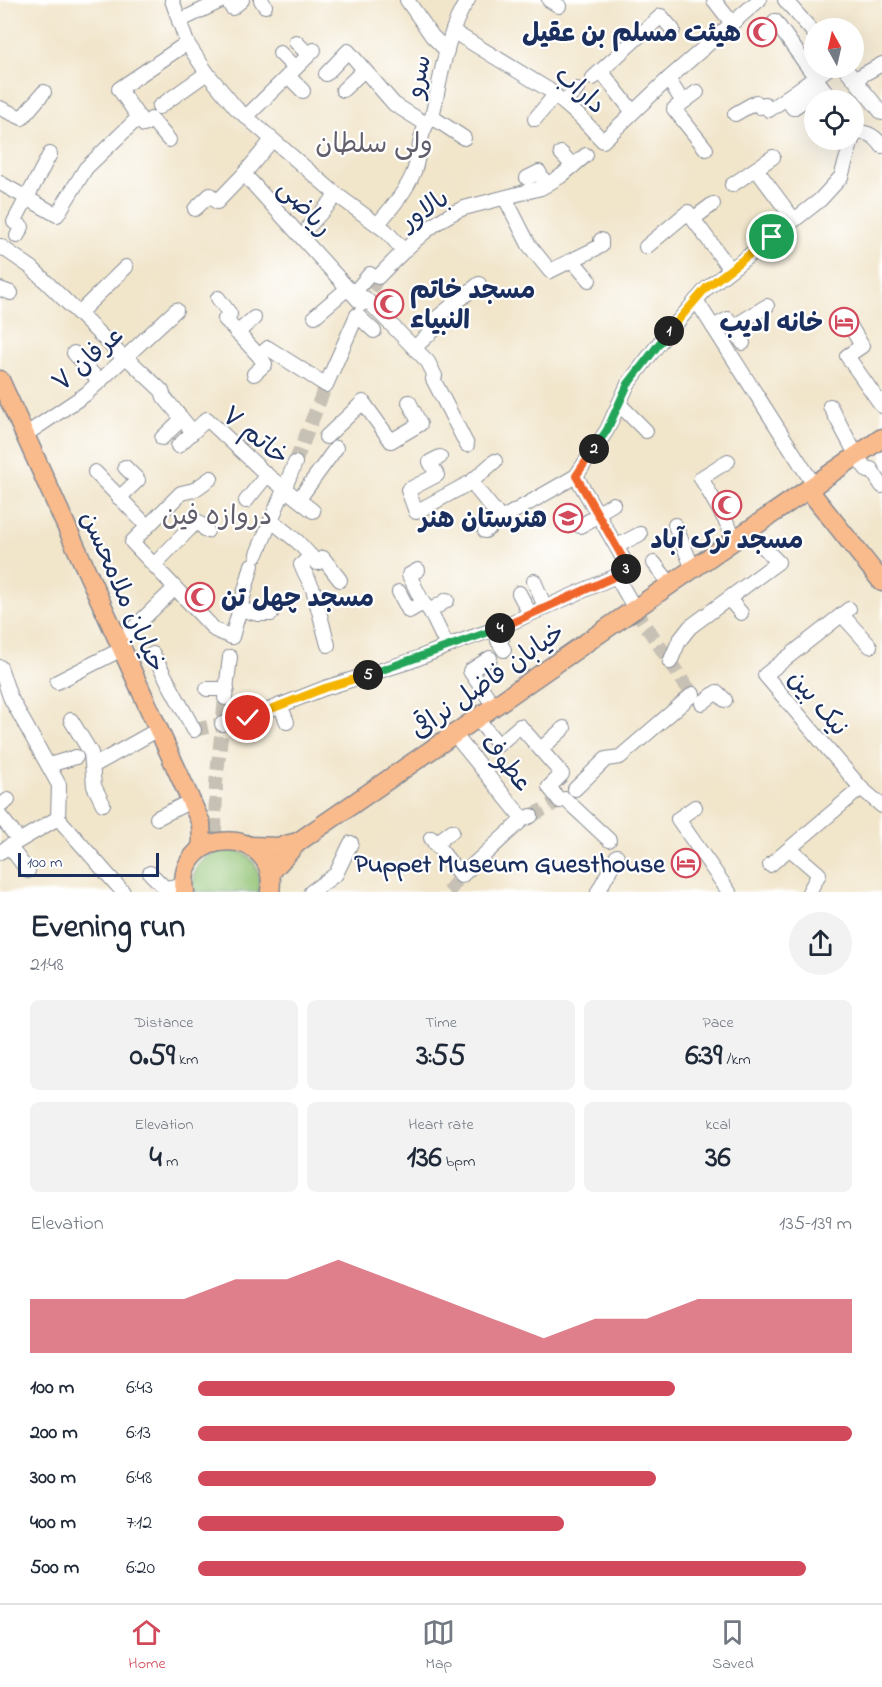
<!DOCTYPE html>
<html lang="en">
<head>
<meta charset="utf-8">
<style>
  body { margin:0; font-family:"Indie Flower","Playpen Sans Arabic",sans-serif; background:#f2f2f3; color:#1f2937; height:100vh; display:flex; flex-direction:column; font-size:22px; white-space:nowrap }
  * { box-sizing:border-box; margin:0 }
  p { font-size:20px; color:#747a83 }
  .icon { flex:none; width:33px; height:33px; fill:none; stroke:currentColor; stroke-width:2; stroke-linecap:round; stroke-linejoin:round }
  .map { position:relative; height:892px; overflow:hidden }
  .panel { display:flex; flex-direction:column; background:#fff; flex:1 }
  .panel>* { flex:none }
  .needle { width:39px; rotate:352deg }
  .controls { position:absolute; left:804px; top:18px; display:grid; gap:12px }
  .controls a { display:grid; place-items:center; width:60px; height:60px; border-radius:50%; background:#fff; box-shadow:0 6px 24px #0002; font-size:30px }
  .scale { position:absolute; left:18px; bottom:15px; width:141px; box-sizing:border-box; padding-left:6px; border:3px solid #1b2f5e; border-top:0; font-size:16px; line-height:21px; white-space:nowrap; color:#1b2f5e; -webkit-text-stroke:4px #fff; paint-order:stroke }
  .pin { position:absolute; display:grid; place-items:center; width:51px; height:51px; color:#fff; margin:-26px; border:3px solid #fff; border-radius:50%; box-shadow:0 2px 6px #0007 }
  .km { position:absolute; width:30px; height:30px; margin:-15px; border-radius:50%; background:#222; color:#fff; font-size:16px; line-height:30px; text-align:center }
  .round { display:grid; place-items:center; flex:none; width:63px; height:63px; border-radius:32px; background:#f2f2f3 }
  .headline { display:flex; align-items:center; justify-content:space-between; height:102px; padding:0 30px }
  h1 { font-size:33px; font-weight:800; line-height:45px }
  .stats { display:grid; grid-template-columns:repeat(3,1fr); gap:9px; height:102px; padding:6px 30px }
  .stats div { display:grid; align-content:center; border-radius:9px; background:#f2f2f3; text-align:center }
  .stats b { font-size:30px; font-weight:800 }
  .stats small { font-size:16px; font-weight:400 }
  .stats p { font-size:16px }
  .chart { height:168px; padding:12px 30px }
  .chart p { display:flex; justify-content:space-between }
  .chart svg { width:100%; height:108px; margin-top:6px; fill:#d1495b; opacity:.7 }
  ul { padding:0 30px; list-style:none; font-size:20px }
  li { display:grid; grid-template-columns:96px 72px 1fr; align-items:center; height:45px }
  li i { height:15px; border-radius:8px; background:#d1495b }
  .tabs { display:flex; justify-content:space-around; align-items:center; height:84px; border-top:2px solid #e0e1e3; background:#fff; font-size:16px; color:#747a83 }
  .tabs a { display:grid; justify-items:center; gap:3px }
  .tabs .selected { color:#d1495b }
  .map>svg:first-child { display:block }
  .green { fill:#91c273; stroke:#567868; stroke-width:1.5 }
  .lines { fill:none; stroke-linecap:round; stroke-linejoin:round }
  .minor-tunnel { stroke:#c6c1b4; stroke-width:14; stroke-dasharray:14 7; stroke-linecap:butt }
  .minor-casing { stroke:#868a94; stroke-width:16 }
  .major-casing { stroke:#868a94; stroke-width:21 }
  .minor { stroke:#fff; stroke-width:14 }
  .major { stroke:#fabb8c; stroke-width:18 }
  .split-1-casing { stroke:#fff; stroke-width:12 }
  .split-2-casing { stroke:#fff; stroke-width:12 }
  .split-3-casing { stroke:#fff; stroke-width:12 }
  .split-4-casing { stroke:#fff; stroke-width:12 }
  .split-5-casing { stroke:#fff; stroke-width:12 }
  .split-6-casing { stroke:#fff; stroke-width:12 }
  .split-1 { stroke:#f5b400; stroke-width:8 }
  .split-2 { stroke:#22a559; stroke-width:8 }
  .split-3 { stroke:#f0652b; stroke-width:8 }
  .split-4 { stroke:#f0652b; stroke-width:8 }
  .split-5 { stroke:#22a559; stroke-width:8 }
  .split-6 { stroke:#f5b400; stroke-width:8 }
  .labels { text-anchor:middle; stroke-width:4.5; stroke-linejoin:round; paint-order:stroke }
  .poi-label { font-size:26px; font-weight:bold; fill:#1b2f5e; stroke:#fff; text-anchor:end }
  .street-label { font-size:26px; fill:#1b2f5e; stroke:#fff }
  .neighbourhood-label { font-size:27px; fill:#625e6b; stroke:#fff }
</style>
</head>
<body>
<div class="map">
<svg width="882" height="892" viewBox="0 0 882 892">
  <rect width="100%" height="100%" fill="#fff"/>
  <filter id="ink" filterUnits="userSpaceOnUse"><feTurbulence type="fractalNoise" baseFrequency=".0167" numOctaves="2"/><feDisplacementMap in="SourceGraphic" scale="12" xChannelSelector="R" yChannelSelector="G"/><feConvolveMatrix kernelMatrix="1 2 1 2 8 2 1 2 1" color-interpolation-filters="sRGB"/></filter>
  <filter id="wash" filterUnits="userSpaceOnUse"><feTurbulence type="fractalNoise" baseFrequency=".008" numOctaves="4" result="noise"/><feDisplacementMap in="SourceGraphic" scale="24" xChannelSelector="R" yChannelSelector="G"/><feGaussianBlur stdDeviation="1.35" result="paint"/><feColorMatrix in="noise" values="0 0 0 0 0 0 0 0 0 0 0 0 0 0 0 0 0 1.4 0 .05"/><feComposite in="paint" operator="in"/></filter>
  <g filter="url(#wash)">
    <rect width="100%" height="100%" fill="#f1e5ca"/>
    <path class="green" d="M219,850C225,850 233,850 239,851C256,856 262,877 259,892H193C192,867 198,861 219,850Z"/>
  </g>
  <g filter="url(#ink)">
    <g class="lines">
      <g class="minor-tunnel">
        <polyline points="361,308 378,277"/>
        <polyline points="295,463 326,385"/>
        <polyline points="635,609 684,683 701,703"/>
        <polyline points="223,717 225,698"/>
        <polyline points="194,730 222,724"/>
        <polyline points="531,816 568,796"/>
        <polyline points="215,833 216,784 221,736"/>
        <polyline points="448,892 461,876"/>
      </g>
      <g class="minor-casing">
        <g id="minor">
          <polyline points="172,0 187,43 207,73 236,108 337,195 386,231 404,251"/>
          <polyline points="227,0 232,8 242,0"/>
          <polyline points="261,0 265,6"/>
          <polyline points="407,0 432,36 447,51"/>
          <polyline points="549,0 559,6"/>
          <polyline points="714,0 731,22"/>
          <polyline points="785,0 814,33"/>
          <polyline points="179,21 223,0"/>
          <polyline points="775,21 823,88 793,108 786,98"/>
          <polyline points="454,32 549,90 580,117 603,141 668,79 759,0"/>
          <polyline points="296,42 309,55"/>
          <polyline points="280,53 295,68"/>
          <polyline points="845,68 882,113"/>
          <polyline points="601,71 632,111"/>
          <polyline points="326,74 348,51 394,104 426,124"/>
          <polyline points="288,76 303,91"/>
          <polyline points="593,78 661,16 673,30"/>
          <polyline points="668,79 683,102"/>
          <polyline points="855,79 882,64"/>
          <polyline points="823,88 832,100"/>
          <polyline points="343,90 364,70"/>
          <polyline points="697,92 674,109 706,149"/>
          <polyline points="564,103 577,89"/>
          <polyline points="159,107 207,73"/>
          <polyline points="0,108 22,118 44,92"/>
          <polyline points="735,114 756,102 760,107 765,104 769,110 829,68"/>
          <polyline points="246,117 314,50"/>
          <polyline points="432,117 464,138"/>
          <polyline points="535,119 555,95"/>
          <path d="M855,133C867,131 875,136 882,146"/>
          <polyline points="169,140 151,119 144,125 119,89 187,43"/>
          <polyline points="272,140 244,174 362,304"/>
          <polyline points="561,153 573,166"/>
          <polyline points="756,169 794,220"/>
          <polyline points="527,178 539,172 546,185"/>
          <polyline points="0,183 57,215 86,168 139,117"/>
          <polyline points="732,185 773,157"/>
          <polyline points="505,198 529,245 550,271 601,246 601,240"/>
          <polyline points="195,209 210,195 217,202 244,174"/>
          <polyline points="693,219 730,269"/>
          <path d="M378,224C390,209 405,193 413,174C421,156 417,133 432,117C440,83 447,28 468,0"/>
          <polyline points="309,226 337,195"/>
          <polyline points="17,236 22,227 14,222 50,154"/>
          <polyline points="0,246 32,268 125,359"/>
          <polyline points="646,247 688,212 693,219 713,204"/>
          <polyline points="572,260 589,280"/>
          <path d="M378,277C401,254 433,219 464,208L541,188L561,176L586,155"/>
          <polyline points="0,289 11,293"/>
          <polyline points="353,294 370,274"/>
          <polyline points="218,298 230,314 225,319 259,356"/>
          <polyline points="365,298 428,362 435,376 433,379 467,445"/>
          <polyline points="696,300 814,485"/>
          <polyline points="79,313 126,267"/>
          <polyline points="315,316 348,288"/>
          <polyline points="848,322 862,346 847,356 882,406"/>
          <polyline points="713,327 728,319 743,343"/>
          <polyline points="733,327 767,306"/>
          <polyline points="237,333 254,318"/>
          <polyline points="414,348 438,326 433,321 479,284"/>
          <polyline points="74,353 100,382"/>
          <polyline points="126,357 162,391 164,397 193,432 207,419 267,475 313,511"/>
          <polyline points="254,374 265,364 259,356 268,348 326,385 357,315 374,331"/>
          <polyline points="619,404 646,431"/>
          <polyline points="830,406 859,460 868,471 871,469 882,486"/>
          <polyline points="25,435 86,394 176,310"/>
          <polyline points="326,437 363,402 391,441 420,424 409,402"/>
          <polyline points="162,438 182,419"/>
          <polyline points="178,446 193,432"/>
          <polyline points="440,457 430,462 437,475 408,490 416,512 471,482 495,461"/>
          <polyline points="728,461 701,478 736,539"/>
          <polyline points="95,472 147,526"/>
          <polyline points="211,478 194,490 181,493 132,542 215,630 232,637 252,565"/>
          <polyline points="471,482 501,519"/>
          <polyline points="119,498 138,480 125,467"/>
          <polyline points="299,499 336,448"/>
          <polyline points="246,501 267,475"/>
          <polyline points="598,513 613,504"/>
          <polyline points="272,521 298,542 317,563 323,558 340,580"/>
          <polyline points="675,525 693,569"/>
          <polyline points="580,526 599,515"/>
          <polyline points="485,531 501,519 576,476 607,430 628,384 660,342 706,289 820,200 841,177 852,140"/>
          <polyline points="617,546 640,534"/>
          <polyline points="257,554 295,463"/>
          <polyline points="311,556 301,565 313,589 328,645"/>
          <polyline points="654,563 671,585"/>
          <polyline points="154,565 197,521 207,531"/>
          <polyline points="418,570 409,575 423,603"/>
          <polyline points="616,576 635,609"/>
          <polyline points="534,581 545,607"/>
          <polyline points="399,592 409,611 423,603 430,611 447,646"/>
          <polyline points="519,593 530,614"/>
          <polyline points="729,599 741,613"/>
          <polyline points="239,609 258,614 271,614"/>
          <polyline points="849,609 765,675 861,788 882,806"/>
          <polyline points="430,611 447,600"/>
          <polyline points="842,615 870,646"/>
          <polyline points="498,628 502,638 498,641 504,650"/>
          <polyline points="119,642 175,588"/>
          <polyline points="153,654 194,730"/>
          <polyline points="490,658 470,671 494,706"/>
          <polyline points="670,662 679,641 690,627 778,562 748,531"/>
          <polyline points="0,667 10,697 59,785 58,818"/>
          <polyline points="57,682 122,649"/>
          <polyline points="207,689 227,689"/>
          <polyline points="225,698 230,657"/>
          <polyline points="702,703 717,692 725,700"/>
          <polyline points="280,705 287,722"/>
          <polyline points="477,718 498,745 520,726 562,774 549,787 560,801"/>
          <polyline points="71,720 91,753 94,786 103,804"/>
          <polyline points="222,724 248,718 325,688 411,661 455,643 501,627 616,576 628,567 576,476"/>
          <polyline points="454,734 523,819"/>
          <polyline points="541,749 564,728"/>
          <polyline points="49,765 76,757"/>
          <polyline points="93,766 159,729"/>
          <polyline points="575,789 606,759 620,757 693,694"/>
          <polyline points="565,799 609,840"/>
          <polyline points="0,806 8,800"/>
          <polyline points="695,807 678,819 729,892"/>
          <polyline points="0,816 19,840"/>
          <polyline points="58,818 123,892"/>
          <polyline points="157,818 191,801"/>
          <polyline points="431,838 461,876 523,819 531,816"/>
          <polyline points="435,844 452,831"/>
          <polyline points="9,846 28,871"/>
          <polyline points="790,849 819,874 809,892"/>
          <polyline points="0,852 58,818"/>
          <polyline points="770,865 861,788"/>
          <polyline points="150,873 165,888 184,885"/>
          <polyline points="311,892 336,874 351,843"/>
          <polyline points="598,892 617,856"/>
        </g>
      </g>
      <g class="major-casing">
        <g id="major">
          <polyline points="0,380 201,823 202,844 199,850"/>
          <polyline points="808,489 882,582"/>
          <polyline points="298,842 882,438"/>
          <polyline points="250,846 278,847 298,842 270,873"/>
          <path d="M185,892C174,825 281,824 270,892"/>
        </g>
      </g>
      <use href="#minor" class="minor"/>
      <use href="#major" class="major"/>
    </g>
  </g>
  <g class="lines" filter="url(#ink)">
    <g class="split-1-casing">
      <polyline id="split-1" points="669,331 706,288 772,237"/>
    </g>
    <g class="split-2-casing">
      <polyline id="split-2" points="594,449 607,430 628,384 669,331"/>
    </g>
    <g class="split-3-casing">
      <polyline id="split-3" points="594,449 576,476 628,567 626,569"/>
    </g>
    <g class="split-4-casing">
      <polyline id="split-4" points="500,628 616,576 626,569"/>
    </g>
    <g class="split-5-casing">
      <polyline id="split-5" points="368,675 500,628"/>
    </g>
    <g class="split-6-casing">
      <polyline id="split-6" points="248,718 325,688 368,675"/>
    </g>
    <use href="#split-1" class="split-1"/>
    <use href="#split-2" class="split-2"/>
    <use href="#split-3" class="split-3"/>
    <use href="#split-4" class="split-4"/>
    <use href="#split-5" class="split-5"/>
    <use href="#split-6" class="split-6"/>
  </g>
  <defs>
    <g id="mosque-ring" transform="scale(1.5)"><circle r="9.5" fill="#fff" stroke="#d1495b" stroke-width="1.5"/><path d="M3.5-4.9A6 6 0 1 0 3.5 4.9A5 5 0 1 1 3.5-4.9Z" fill="#d1495b"/></g>
    <g id="hotel-ring" transform="scale(1.5)"><circle r="9.5" fill="#fff" stroke="#d1495b" stroke-width="1.5"/><path d="M-6-4.5h1.5V1H6V5H4.5V3h-9V5H-6ZM-4 0a1.8 1.8 0 1 1 3.6 0ZM.5 0V-2.5h3Q6-2.5 6 0Z" fill="#d1495b"/></g>
    <g id="school-ring" transform="scale(1.5)"><circle r="9.5" fill="#fff" stroke="#d1495b" stroke-width="1.5"/><path d="M0-5L7-2L0 1L-7-2ZM-4 1L0 2.5L4 1V4Q0 6-4 4Z" fill="#d1495b"/></g>
  </defs>
  <g fill-rule="evenodd">
    <use href="#mosque-ring" x="762" y="32"/>
    <use href="#mosque-ring" x="389" y="304"/>
    <use href="#hotel-ring" x="844" y="322"/>
    <use href="#mosque-ring" x="727" y="505"/>
    <use href="#school-ring" x="568" y="518"/>
    <use href="#mosque-ring" x="200" y="597"/>
    <use href="#hotel-ring" x="686" y="863"/>
  </g>
  <g class="labels">
    <g class="poi-label">
      <text x="741" y="41">هیئت مسلم بن عقیل</text>
      <text x="410" y="298" text-anchor="start">مسجد خاتم<tspan x="410" dy="30">النبیاء</tspan></text>
      <text x="823" y="331">خانه ادیب</text>
      <text x="547" y="527">هنرستان هنر</text>
      <text x="727" y="548" text-anchor="middle">مسجد ترک آباد</text>
      <text x="221" y="606" text-anchor="start">مسجد چهل تن</text>
      <text x="665" y="872">Puppet Museum Guesthouse</text>
    </g>
    <g class="street-label">
      <text transform="translate(417 76) rotate(-77)" y="9">سرو</text>
      <text transform="translate(581 89) rotate(41)" y="9">داراب</text>
      <text transform="translate(306 207) rotate(48)" y="9">ریاضی</text>
      <text transform="translate(424 209) rotate(-34)" y="9">بالاور</text>
      <text transform="translate(87 358) rotate(-41)" y="9">عرفان ۷</text>
      <text transform="translate(256 435) rotate(39)" y="9">خاتم ۷</text>
      <text transform="translate(124 591) rotate(66)" y="9">خیابان ملامحسن</text>
      <text transform="translate(487 680) rotate(-35)" y="9">خیابان فاضل نراقی</text>
      <text transform="translate(819 702) rotate(50)" y="9">نیک بین</text>
      <text transform="translate(507 762) rotate(51)" y="9">عطوف</text>
    </g>
    <g class="neighbourhood-label">
      <text x="374" y="152">ولی سلطان</text>
      <text x="217" y="524">دروازه فین</text>
    </g>
  </g>
</svg>
<div class="controls">
<a><svg class="needle" viewBox="-14 -14 28 28"><path d="M0-13l5 13h-10z" fill="#e53935"/><path d="M0 13l5-13h-10z" fill="#747a83"/></svg></a>
<a><svg class="icon" aria-label="locate" viewBox="0 0 24 24"><circle cx="12" cy="12" r="6"/><path d="M12 2v4M12 18v4M2 12h4M18 12h4"/></svg></a>
</div>
<div class="scale">100 m</div>
<div class="pin" style="left:772px;top:237px;background:#1e9e55"><svg class="icon" aria-label="arrive" viewBox="0 0 24 24"><path d="M6 21V4h12l-3 4 3 4H6"/></svg></div>
<div class="pin" style="left:248px;top:718px;background:#d93025"><svg class="icon" aria-label="check" viewBox="0 0 24 24"><path d="M5 12l5 5 9-10"/></svg></div>
<b class="km" style="left:669px;top:331px">1</b>
<b class="km" style="left:594px;top:449px">2</b>
<b class="km" style="left:626px;top:569px">3</b>
<b class="km" style="left:500px;top:628px">4</b>
<b class="km" style="left:368px;top:675px">5</b>
</div>
<section class="panel">
<div class="headline"><div><h1>Evening run</h1><p>21:48</p></div><a class="round"><svg class="icon" aria-label="share" viewBox="0 0 24 24"><path d="M12 15V3M7 8l5-5 5 5M5 13v7h14v-7"/></svg></a></div>
<div class="stats">
<div><p>Distance</p><b>0.59<small> km</small></b></div>
<div><p>Time</p><b>3:55</b></div>
<div><p>Pace</p><b>6:39<small> /km</small></b></div>
</div>
<div class="stats">
<div><p>Elevation</p><b>4<small> m</small></b></div>
<div><p>Heart rate</p><b>136<small> bpm</small></b></div>
<div><p>kcal</p><b>36</b></div>
</div>
<div class="chart"><p><span>Elevation</span>135–139 m</p>
<svg viewBox="0 0 160 44" preserveAspectRatio="none"><path d="M0 44V22L10 22L20 22L30 22L40 14L50 14L60 6L70 14L80 22L90 30L100 38L110 30L120 30L130 22L140 22L150 22L160 22V44z"/></svg>
</div>
<ul>
<li><b>100 m</b>6:43<i style="width:73%"></i></li>
<li><b>200 m</b>6:13<i style="width:100%"></i></li>
<li><b>300 m</b>6:48<i style="width:70%"></i></li>
<li><b>400 m</b>7:12<i style="width:56%"></i></li>
<li><b>500 m</b>6:20<i style="width:93%"></i></li>
</ul>
</section>
<nav class="tabs">
<a class="selected"><svg class="icon" aria-label="home" viewBox="0 0 24 24"><path d="M3 11l9-7 9 7M6 9v11h12V9"/></svg>Home</a>
<a><svg class="icon" aria-label="map" viewBox="0 0 24 24"><path d="M3 6l6-2 6 2 6-2v14l-6 2-6-2-6 2zM9 4v14M15 6v14"/></svg>Map</a>
<a><svg class="icon" aria-label="saved" viewBox="0 0 24 24"><path d="M7 4h10v16l-5-4-5 4z"/></svg>Saved</a>
</nav>
</body>
</html>
